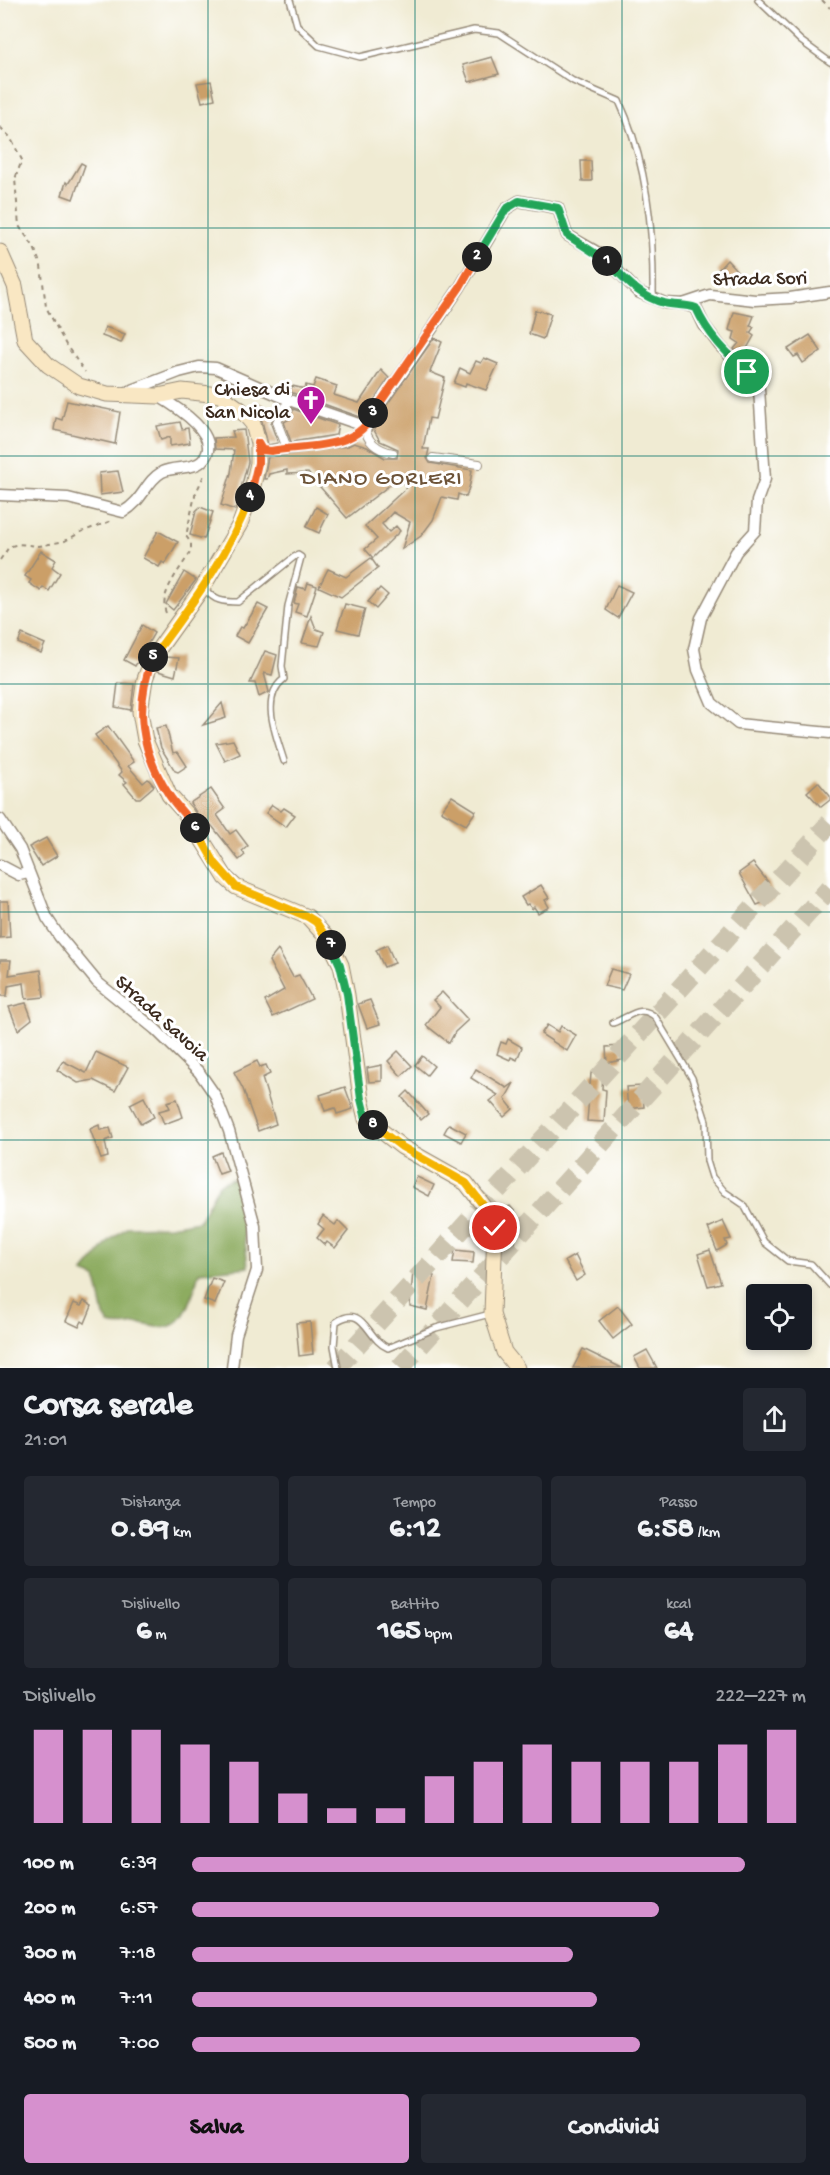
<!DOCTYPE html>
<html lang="it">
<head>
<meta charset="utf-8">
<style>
  body { margin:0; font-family:"Gochi Hand",sans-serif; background:#242831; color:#f1f3f6; height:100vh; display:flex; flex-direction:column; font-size:22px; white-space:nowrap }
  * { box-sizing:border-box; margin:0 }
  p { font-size:20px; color:#9ea1a6 }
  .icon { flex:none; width:33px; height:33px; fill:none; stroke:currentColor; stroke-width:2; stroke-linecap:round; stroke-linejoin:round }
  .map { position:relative; height:1368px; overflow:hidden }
  .drawer { display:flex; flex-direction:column; background:#171b24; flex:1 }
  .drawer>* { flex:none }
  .fabs { position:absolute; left:746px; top:1284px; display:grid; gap:12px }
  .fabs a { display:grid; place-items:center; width:66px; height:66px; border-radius:6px; background:#171b24; box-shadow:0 3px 9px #0003; font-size:30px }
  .pin { position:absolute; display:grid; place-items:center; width:51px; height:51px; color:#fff; margin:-26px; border:3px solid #fff; border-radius:50%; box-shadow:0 2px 6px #0007 }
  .km { position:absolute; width:30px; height:30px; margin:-15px; border-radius:50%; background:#222; color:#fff; font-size:16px; line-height:30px; text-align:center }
  .round { display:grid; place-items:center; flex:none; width:63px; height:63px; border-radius:6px; background:#242831 }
  .head { display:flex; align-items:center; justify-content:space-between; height:102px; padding:0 24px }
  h1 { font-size:33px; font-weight:700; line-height:45px }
  .figures { display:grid; grid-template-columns:repeat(3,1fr); gap:9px; height:102px; padding:6px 24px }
  .figures div { display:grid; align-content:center; border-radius:6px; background:#242831; text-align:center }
  .figures b { font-size:30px; font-weight:700 }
  .figures small { font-size:16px; font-weight:400 }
  .figures p { font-size:16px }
  .chart { height:168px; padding:12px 24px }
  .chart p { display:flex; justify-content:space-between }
  .chart svg { width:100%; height:108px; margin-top:6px; stroke:#d690ce; stroke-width:6 }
  .action { display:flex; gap:12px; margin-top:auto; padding:12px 24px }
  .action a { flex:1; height:69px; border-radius:6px; background:#d690ce; color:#111; font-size:24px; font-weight:700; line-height:69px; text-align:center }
  .action a+a { background:#242831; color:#f1f3f6 }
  ul { padding:0 24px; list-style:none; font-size:20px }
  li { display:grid; grid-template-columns:96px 72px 1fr; align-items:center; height:45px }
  li i { height:15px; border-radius:8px; background:#d690ce }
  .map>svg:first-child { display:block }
  .forest { fill:#8dac60; stroke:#646b3f; stroke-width:1.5 }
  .building { fill:#cb9f67 }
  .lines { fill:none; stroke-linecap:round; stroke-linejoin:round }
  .motorway-tunnel { stroke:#ccc4af; stroke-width:20; stroke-dasharray:20 10; stroke-linecap:butt }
  .service-casing { stroke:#968a78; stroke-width:8 }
  .pedestrian-casing { stroke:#968a78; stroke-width:10 }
  .minor-casing { stroke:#968a78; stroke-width:13 }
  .secondary-casing { stroke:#968a78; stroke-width:17 }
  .path { stroke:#968a78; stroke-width:2; stroke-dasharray:4.5 4.5; stroke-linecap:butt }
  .service { stroke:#fff; stroke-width:5 }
  .pedestrian { stroke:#fff; stroke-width:8 }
  .minor { stroke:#fff; stroke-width:10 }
  .secondary { stroke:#f9e7c3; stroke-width:15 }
  .split-1-casing { stroke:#fff; stroke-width:12 }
  .split-2-casing { stroke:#fff; stroke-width:12 }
  .split-3-casing { stroke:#fff; stroke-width:12 }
  .split-4-casing { stroke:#fff; stroke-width:12 }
  .split-5-casing { stroke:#fff; stroke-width:12 }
  .split-6-casing { stroke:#fff; stroke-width:12 }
  .split-7-casing { stroke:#fff; stroke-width:12 }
  .split-8-casing { stroke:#fff; stroke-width:12 }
  .split-9-casing { stroke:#fff; stroke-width:12 }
  .split-1 { stroke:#22a559; stroke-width:8 }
  .split-2 { stroke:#22a559; stroke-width:8 }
  .split-3 { stroke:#f0652b; stroke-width:8 }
  .split-4 { stroke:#f0652b; stroke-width:8 }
  .split-5 { stroke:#f5b400; stroke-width:8 }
  .split-6 { stroke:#f0652b; stroke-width:8 }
  .split-7 { stroke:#f5b400; stroke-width:8 }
  .split-8 { stroke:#22a559; stroke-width:8 }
  .split-9 { stroke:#f5b400; stroke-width:8 }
  .grid { fill:none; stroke:#0f766e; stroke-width:1.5; stroke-opacity:0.55 }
  .labels { text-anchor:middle; stroke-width:6; stroke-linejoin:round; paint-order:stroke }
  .street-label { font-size:20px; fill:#3b2a1e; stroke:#fff }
  .poi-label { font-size:20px; fill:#3b2a1e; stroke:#fff; text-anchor:end }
  .quarter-label { font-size:22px; letter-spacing:1.5px; fill:#6d5338; stroke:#fff }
</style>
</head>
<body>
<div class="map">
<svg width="830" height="1368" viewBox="0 0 830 1368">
  <rect width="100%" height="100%" fill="#fff"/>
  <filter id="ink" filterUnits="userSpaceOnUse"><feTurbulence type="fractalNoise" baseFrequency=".0167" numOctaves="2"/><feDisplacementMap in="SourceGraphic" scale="12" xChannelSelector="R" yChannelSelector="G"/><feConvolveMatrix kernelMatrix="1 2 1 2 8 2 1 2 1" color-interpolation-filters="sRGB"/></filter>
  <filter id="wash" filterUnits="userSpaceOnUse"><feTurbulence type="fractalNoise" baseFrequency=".008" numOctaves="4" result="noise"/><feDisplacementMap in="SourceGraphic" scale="24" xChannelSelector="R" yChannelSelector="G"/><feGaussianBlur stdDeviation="1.35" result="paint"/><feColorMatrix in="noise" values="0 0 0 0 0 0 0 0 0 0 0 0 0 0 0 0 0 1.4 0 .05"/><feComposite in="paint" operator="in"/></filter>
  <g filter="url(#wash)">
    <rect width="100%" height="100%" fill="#f0ebd3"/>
    <path class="forest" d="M231,1179L236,1180L239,1189L248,1267L199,1272C194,1289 189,1321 168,1327C159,1329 150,1325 141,1324C129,1324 120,1328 109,1324L104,1316L96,1278L83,1273L110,1240L128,1227L170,1226L199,1221L219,1184Z"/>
    <g id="blocks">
      <g class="building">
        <polygon points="492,57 499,74 469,82 463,65"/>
        <polygon points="211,81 215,99 202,102 197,83"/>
        <polygon points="581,161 591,161 592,181 582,181"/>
        <polygon points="81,163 85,165 73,199 62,195 66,182 68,184"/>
        <polygon points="727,260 739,273 729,283 717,271"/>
        <polygon points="535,310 551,314 543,339 529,334"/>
        <polygon points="734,312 754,316 750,326 754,327 750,333 754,336 742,357 734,349 739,343 733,339 735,332 729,330"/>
        <polygon points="105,327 125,334 121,343 102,336"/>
        <polygon points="810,335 821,351 803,363 798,355 794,357 788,349"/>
        <polygon points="434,338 442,342 430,372 445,378 435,419 429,418 423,449 429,449 427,458 430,463 472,470 470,484 466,497 458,494 457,500 442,497 433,520 421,536 402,549 410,522 393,512 382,524 389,532 396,526 400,531 373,558 365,549 377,539 365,526 407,487 399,478 347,518 308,473 287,474 287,470 269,474 267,479 264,479 268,457 348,446 354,443 367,447 385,458 397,458 398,449 380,441 374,430 386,406"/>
        <polygon points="484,358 498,364 486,390 466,383 465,387 454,383 460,368 470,373 476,361 481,363"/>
        <polygon points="381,370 389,378 363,418 290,392 292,386 305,389 306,385 313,387 316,379 337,386 334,395 359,403"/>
        <polygon points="67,401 120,412 115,444 54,430 56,418 62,420"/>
        <polygon points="260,403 274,415 271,424 278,443 268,445 262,421 254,410"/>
        <polygon points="293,409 338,425 336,435 291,442 284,422 291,418"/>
        <polygon points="180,422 182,429 188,428 190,443 170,446 170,437 161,440 157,426"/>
        <polygon points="244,430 248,462 235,510 221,505 231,473 234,450 215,449 214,438 234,437 232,431"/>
        <polygon points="118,471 123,492 100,495 99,473"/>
        <polygon points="200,507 213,512 204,539 190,535 196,511"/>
        <polygon points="316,507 328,514 319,533 306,527"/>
        <polygon points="158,531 178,542 165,564 162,562 159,567 143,558"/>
        <polygon points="41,551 56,560 52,567 60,573 49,591 43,587 41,591 29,583 31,580 25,576"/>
        <polygon points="371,558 378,568 341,597 319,587 328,569 346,577"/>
        <polygon points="184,572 196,580 173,610 166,604"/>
        <polygon points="308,583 317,586 307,616 295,612 298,604 294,603 298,587 306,589"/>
        <polygon points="617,585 632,592 618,618 606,610"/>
        <polygon points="380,588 388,595 376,609 368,602"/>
        <polygon points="258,604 268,609 248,643 235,636 240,627 243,628"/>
        <polygon points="345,604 365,609 358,634 337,629"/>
        <polygon points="311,616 316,629 324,632 319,646 302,643"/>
        <polygon points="142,625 154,633 135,666 124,660"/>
        <polygon points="22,634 45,644 41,653 18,643"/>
        <polygon points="265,651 277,655 272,675 264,673 269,692 259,697 255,683 250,683"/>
        <polygon points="165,657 179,658 175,676 158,671"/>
        <polygon points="118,683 134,684 131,710 115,707"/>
        <polygon points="222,703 226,718 203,725"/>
        <polygon points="108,726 134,762 128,766 143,783 148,779 154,786 140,798 136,798 124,784 127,782 119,775 122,772 95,735"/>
        <polygon points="166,726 173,753 178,752 187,766 178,772 175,771 161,748 156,728"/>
        <polygon points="233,740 240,754 225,761 216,743"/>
        <polygon points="818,782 830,796 830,800 821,807 807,792"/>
        <polygon points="211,789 225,809 217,815 230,834 236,830 248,846 242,851 245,855 239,860 212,826 206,820 202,822 190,803"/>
        <polygon points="452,796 476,811 466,825 441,811"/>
        <polygon points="272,805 281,811 284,808 295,815 286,827 266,813"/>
        <polygon points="46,838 57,856 41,866 29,847"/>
        <polygon points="753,863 768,882 773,899 757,905 739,873"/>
        <polygon points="541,885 549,898 545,900 549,907 538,913 534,907 532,909 528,904 526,905 521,897"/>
        <polygon points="0,901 8,901 10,937 0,938"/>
        <polygon points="387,945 395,963 384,967 376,950"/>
        <polygon points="278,950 293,977 299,975 312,999 273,1017 265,1001 284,990 269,961"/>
        <polygon points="0,960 11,960 9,975 41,970 44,997 26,999 24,983 8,986 7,996 0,996"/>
        <polygon points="611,969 629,974 622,990 604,986"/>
        <polygon points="442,992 468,1020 455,1032 449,1043 426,1025 440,1007 433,1000"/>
        <polygon points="370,1000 380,1024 367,1028 358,1004"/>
        <polygon points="26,1003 32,1019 18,1030 9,1007"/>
        <polygon points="547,1025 558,1032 561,1026 576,1035 567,1051 541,1034"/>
        <polygon points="508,1039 522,1047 517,1060 511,1057 510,1060 497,1054 501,1042 506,1044"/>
        <polygon points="622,1046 622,1060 607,1063 606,1047"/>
        <polygon points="398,1051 412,1066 401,1076 388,1061"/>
        <polygon points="96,1052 128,1067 115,1091 93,1080 78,1083 57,1070 63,1061 86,1073"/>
        <polygon points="422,1056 434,1066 427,1075 415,1065"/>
        <polygon points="257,1061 260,1067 266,1065 270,1074 262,1078 276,1124 258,1131 243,1089 234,1072"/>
        <polygon points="382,1065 382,1081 369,1082 367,1068"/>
        <polygon points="476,1069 507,1088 514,1083 505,1099 513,1109 504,1117 490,1101 498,1095 471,1078"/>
        <polygon points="591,1073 603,1074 602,1089 606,1090 604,1122 587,1121"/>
        <polygon points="642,1086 644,1107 628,1109 626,1087"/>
        <polygon points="345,1087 353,1109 337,1114 335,1108 325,1111 320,1095"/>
        <polygon points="408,1091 428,1114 421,1120 402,1097"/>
        <polygon points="144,1097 154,1117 141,1124 130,1104"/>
        <polygon points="177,1099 183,1117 164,1124 159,1111 170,1108 167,1102"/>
        <polygon points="449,1124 466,1133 461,1142 444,1133"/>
        <polygon points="99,1125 100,1130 110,1128 113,1138 105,1141 108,1157 101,1159 90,1129"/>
        <polygon points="221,1152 228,1171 219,1174 212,1156"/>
        <polygon points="417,1177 434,1185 429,1196 412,1187"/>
        <polygon points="510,1206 516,1213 515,1246 504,1246 505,1228 500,1216 501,1209"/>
        <polygon points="323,1216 335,1225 338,1221 348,1231 335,1248 327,1242 325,1245 317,1238 324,1229 318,1224"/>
        <polygon points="723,1221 731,1239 725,1240 727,1245 717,1251 708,1228"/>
        <polygon points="455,1250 474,1252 473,1263 453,1262"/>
        <polygon points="710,1250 721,1283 708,1286 698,1254"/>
        <polygon points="575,1255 585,1275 576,1281 565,1261"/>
        <polygon points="413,1272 434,1276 427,1310 410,1306"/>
        <polygon points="212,1278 224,1282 215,1304 204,1300"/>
        <polygon points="84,1301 92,1306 85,1323 82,1321 79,1327 66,1321 74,1303 81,1306"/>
        <polygon points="618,1306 632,1324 613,1339 599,1321"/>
        <polygon points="310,1322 313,1354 299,1356 296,1323"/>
        <polygon points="583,1349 622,1368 573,1368"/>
        <polygon points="647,1350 657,1368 640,1368 634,1357"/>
      </g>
    </g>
  </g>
  <g filter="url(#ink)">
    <use href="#blocks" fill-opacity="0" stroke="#968a78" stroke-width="1.5"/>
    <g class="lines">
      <g class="motorway-tunnel">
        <polyline points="336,1368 830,823"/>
        <polyline points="400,1368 830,888"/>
      </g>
      <g class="service-casing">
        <g id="service">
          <path d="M290,0L297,25L319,46L360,57L474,30L499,33L573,81L619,101C647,161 654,231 653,297"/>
          <polyline points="758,0 801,41 830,62"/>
          <path d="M205,589C214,601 223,602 238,602L294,557L298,555L301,557L288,606L282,666L284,679C259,698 277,737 284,761"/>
          <path d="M613,1023C630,1017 641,1003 656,1018L692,1078L706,1121L707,1161L712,1177L725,1192L744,1205L764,1242L788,1261L811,1264L830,1285"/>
          <path d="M338,1368L334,1346L336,1322C365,1303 366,1339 388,1348L436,1328L490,1314"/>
        </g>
      </g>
      <g class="pedestrian-casing">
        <g id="pedestrian">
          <path d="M259,445L263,451H271L347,440L365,427C367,443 378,450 393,453"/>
          <polyline points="287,448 277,422 289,400"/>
          <polyline points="433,458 479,464"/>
        </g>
      </g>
      <g class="minor-casing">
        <g id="minor">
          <polyline points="683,304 696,308 704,325 720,346 746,372 759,389 765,479 757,501 755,531 736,552 701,618 694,649 698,670 712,703 738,724 830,733"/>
          <polyline points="127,392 179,372 199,367 216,368 289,400 367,427 380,402 402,373 460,287 506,209 519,201 558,208 567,235 602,255 638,292 665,303 683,304 710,295 755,300 790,298 830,292"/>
          <path d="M0,495L68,498L123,512C143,501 145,482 162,472C173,466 193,470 202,461C226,437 175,406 158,396"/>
          <polyline points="0,819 20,849 47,918 59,936 97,982 155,1029 199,1072 215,1095 229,1131 255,1226 257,1270 236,1335 232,1368"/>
          <polyline points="0,865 19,875 28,873"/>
        </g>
      </g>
      <g class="secondary-casing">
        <polyline id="secondary" points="0,252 15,286 25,340 48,365 79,386 107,394 158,396 182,391 220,395 241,410 253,424 258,443 258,463 252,490 240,524 203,587 153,657 145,679 140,712 145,740 169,795 186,814 226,878 236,887 308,917 328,939 341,965 347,995 361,1099 366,1119 402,1147 466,1183 483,1205 495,1228 492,1314 504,1352 517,1368"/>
      </g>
      <g class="path">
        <polyline points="822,0 830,8"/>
        <polyline points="0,127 10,137 22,160 15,179 19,226 34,247 41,266 46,307 66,345 85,372"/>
        <polyline points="0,560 9,547 18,544 39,546 65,541 81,532 111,521"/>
        <path d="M166,613C158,593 181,569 191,551V543L186,536L195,495L205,473"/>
      </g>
      <use href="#service" class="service"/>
      <use href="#pedestrian" class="pedestrian"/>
      <use href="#minor" class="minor"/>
      <use href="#secondary" class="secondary"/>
    </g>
  </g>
  <g class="lines" filter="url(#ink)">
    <g class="split-1-casing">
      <path id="split-1" d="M607,261C624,278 639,297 664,303C675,306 685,304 696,308C708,335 726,352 747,372"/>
    </g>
    <g class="split-2-casing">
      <polyline id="split-2" points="477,257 506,209 519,201 558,208 567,235 607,261"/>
    </g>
    <g class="split-3-casing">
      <polyline id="split-3" points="373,413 460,287 477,257"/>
    </g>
    <g class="split-4-casing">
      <path id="split-4" d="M250,497L258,463V443L262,450L271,451C305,445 359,450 373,413"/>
    </g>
    <g class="split-5-casing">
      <path id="split-5" d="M153,657C190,606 229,556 250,497"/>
    </g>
    <g class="split-6-casing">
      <path id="split-6" d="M153,657C134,706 140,750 169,795C176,806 187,816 195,828"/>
    </g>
    <g class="split-7-casing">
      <polyline id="split-7" points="195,828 215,863 236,887 308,917 316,922 331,945"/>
    </g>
    <g class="split-8-casing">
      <polyline id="split-8" points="331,945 340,965 347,994 361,1099 366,1119 373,1125"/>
    </g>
    <g class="split-9-casing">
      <polyline id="split-9" points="373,1125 402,1147 466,1183 483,1205 495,1228"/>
    </g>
    <use href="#split-1" class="split-1"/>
    <use href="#split-2" class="split-2"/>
    <use href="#split-3" class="split-3"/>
    <use href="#split-4" class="split-4"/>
    <use href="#split-5" class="split-5"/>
    <use href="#split-6" class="split-6"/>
    <use href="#split-7" class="split-7"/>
    <use href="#split-8" class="split-8"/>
    <use href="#split-9" class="split-9"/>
  </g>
  <path class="grid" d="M208,0V1368M415,0V1368M622,0V1368M0,228H830M0,456H830M0,684H830M0,912H830M0,1140H830"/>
  <defs>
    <g id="church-pin" transform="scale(1.5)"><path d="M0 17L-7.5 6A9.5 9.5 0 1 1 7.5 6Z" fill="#b5179e" stroke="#fff"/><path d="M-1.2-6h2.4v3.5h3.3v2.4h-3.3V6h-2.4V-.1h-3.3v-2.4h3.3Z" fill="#fff"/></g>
  </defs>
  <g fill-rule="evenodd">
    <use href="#church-pin" x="311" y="400"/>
  </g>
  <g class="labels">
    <g class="street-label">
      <text transform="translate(760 277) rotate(-1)" y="7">Strada Sori</text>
      <text transform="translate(163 1017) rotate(42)" y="7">Strada Savoia</text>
    </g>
    <g class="poi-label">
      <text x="290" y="395">Chiesa di<tspan x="290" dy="23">San Nicola</tspan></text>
    </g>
    <g class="quarter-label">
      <text x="382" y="484">DIANO GORLERI</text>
    </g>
  </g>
</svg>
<div class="fabs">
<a><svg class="icon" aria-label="locate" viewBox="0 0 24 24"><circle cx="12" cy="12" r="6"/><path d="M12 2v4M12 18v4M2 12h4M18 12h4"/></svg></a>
</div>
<div class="pin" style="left:747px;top:372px;background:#1e9e55"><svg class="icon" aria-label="arrive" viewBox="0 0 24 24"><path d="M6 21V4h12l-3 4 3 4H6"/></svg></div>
<div class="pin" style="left:495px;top:1228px;background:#d93025"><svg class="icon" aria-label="check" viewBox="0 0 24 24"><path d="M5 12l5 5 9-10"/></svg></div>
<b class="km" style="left:607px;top:261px">1</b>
<b class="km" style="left:477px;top:257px">2</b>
<b class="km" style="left:373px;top:413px">3</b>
<b class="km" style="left:250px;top:497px">4</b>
<b class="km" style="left:153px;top:657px">5</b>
<b class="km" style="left:195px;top:828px">6</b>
<b class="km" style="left:331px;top:945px">7</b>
<b class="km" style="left:373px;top:1125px">8</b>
</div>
<section class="drawer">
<div class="head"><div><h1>Corsa serale</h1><p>21:01</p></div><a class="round"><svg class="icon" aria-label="share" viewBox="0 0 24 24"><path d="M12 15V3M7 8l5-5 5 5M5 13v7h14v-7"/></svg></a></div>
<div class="figures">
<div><p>Distanza</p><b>0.89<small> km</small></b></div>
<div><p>Tempo</p><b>6:12</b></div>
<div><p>Passo</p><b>6:58<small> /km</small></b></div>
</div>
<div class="figures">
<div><p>Dislivello</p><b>6<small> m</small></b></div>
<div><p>Battito</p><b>165<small> bpm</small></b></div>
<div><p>kcal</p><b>64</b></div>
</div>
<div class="chart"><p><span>Dislivello</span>222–227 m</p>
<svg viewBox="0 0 160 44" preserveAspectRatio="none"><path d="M5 44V6M15 44V6M25 44V6M35 44V12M45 44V19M55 44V32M65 44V38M75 44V38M85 44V25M95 44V19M105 44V12M115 44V19M125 44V19M135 44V19M145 44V12M155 44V6"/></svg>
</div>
<ul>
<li><b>100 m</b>6:39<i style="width:90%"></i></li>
<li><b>200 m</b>6:57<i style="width:76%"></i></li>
<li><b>300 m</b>7:18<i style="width:62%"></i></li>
<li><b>400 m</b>7:11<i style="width:66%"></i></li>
<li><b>500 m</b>7:00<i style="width:73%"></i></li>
</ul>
<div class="action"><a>Salva</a><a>Condividi</a></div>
</section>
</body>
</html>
